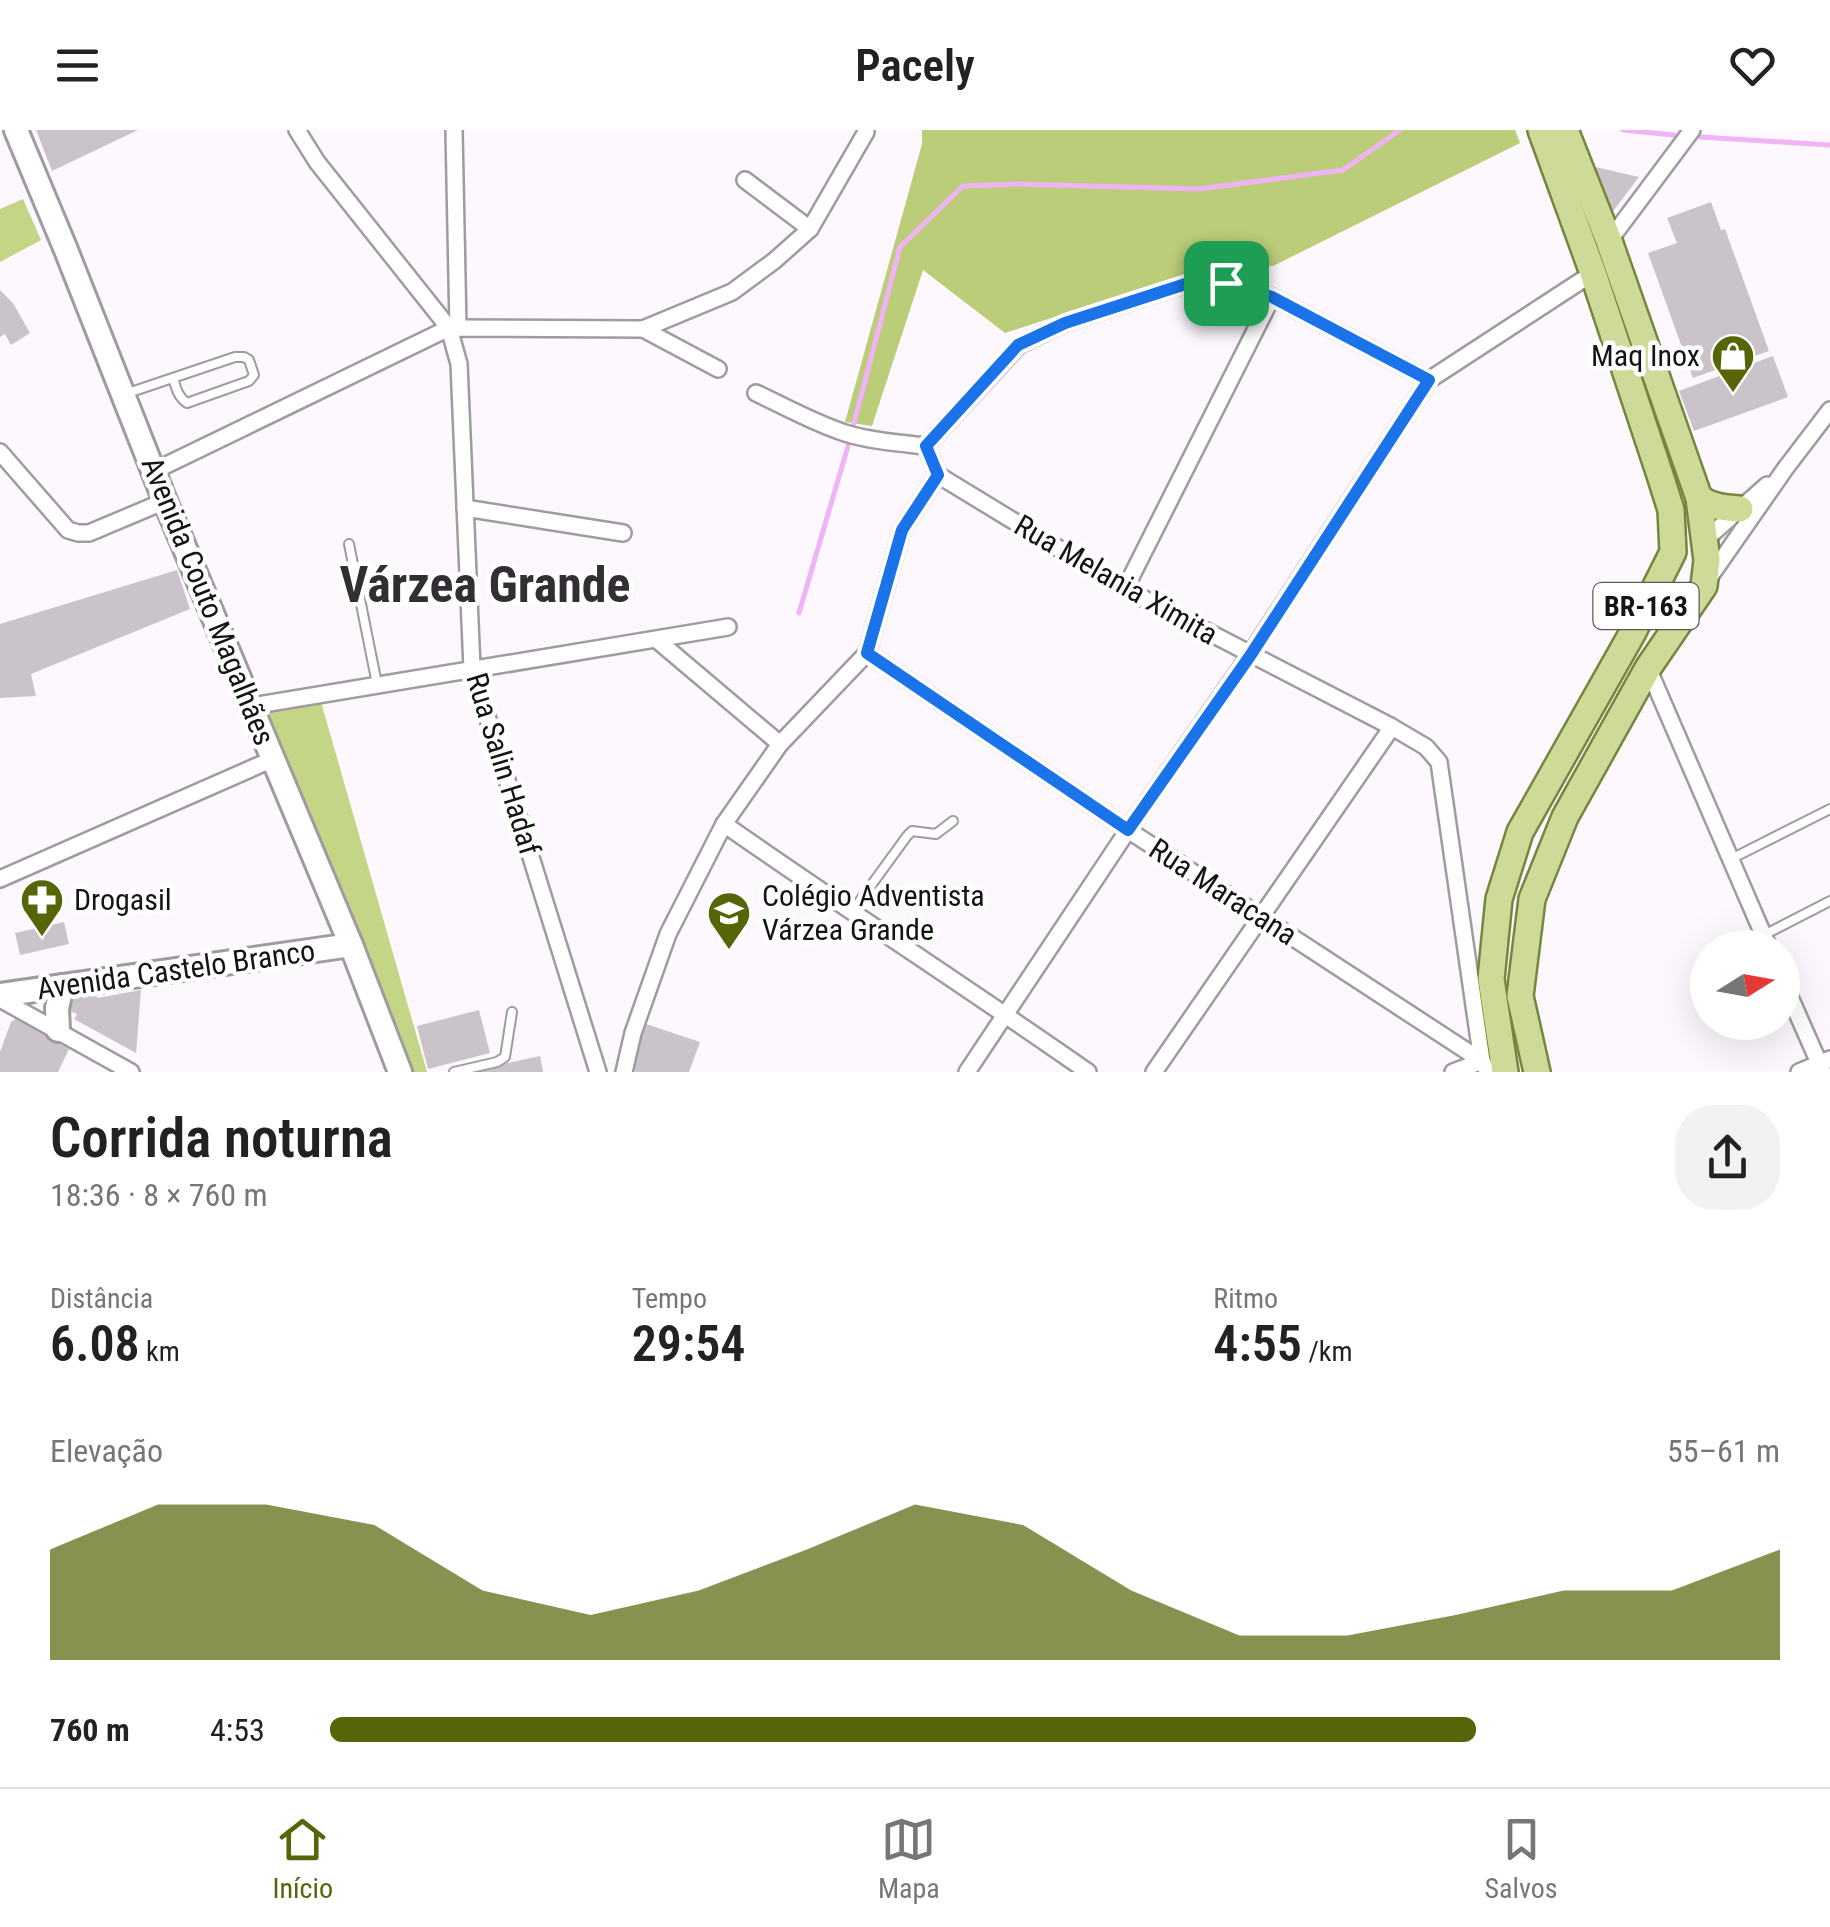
<!DOCTYPE html>
<html lang="pt">
<head>
<meta charset="utf-8">
<style>
  body { margin:0; font-family:"Roboto Condensed",sans-serif; background:#f2f2f2; color:#222; height:100vh; display:flex; flex-direction:column; font-size:38px; white-space:nowrap }
  * { box-sizing:border-box; margin:0 }
  p { font-size:32px; color:#767676 }
  .icon { flex:none; width:55px; height:55px; fill:none; stroke:currentColor; stroke-width:2; stroke-linecap:round; stroke-linejoin:round }
  .map { position:relative; height:942px; overflow:hidden }
  .drawer { display:flex; flex-direction:column; background:#fff; flex:1 }
  .drawer>* { flex:none }
  .needle { width:65px; rotate:79deg }
  .fabs { position:absolute; left:1690px; top:800px; display:grid; gap:20px }
  .fabs a { display:grid; place-items:center; width:110px; height:110px; border-radius:50%; background:#fff; box-shadow:0 10px 40px #0002; font-size:50px }
  .pin { position:absolute; display:grid; place-items:center; width:85px; height:85px; color:#fff; margin:-42px; border-radius:20px; box-shadow:0 5px 15px #0006 }
  .round { display:grid; place-items:center; flex:none; width:105px; height:105px; border-radius:40px; background:#f2f2f2 }
  .headline { display:flex; align-items:center; justify-content:space-between; height:170px; padding:0 50px }
  h1 { font-size:55px; font-weight:600; line-height:75px }
  .figures { display:grid; grid-template-columns:repeat(3,1fr); gap:15px; height:170px; padding:10px 50px }
  .figures div { display:grid; align-content:center }
  .figures b { font-size:50px; font-weight:600 }
  .figures small { font-size:28px; font-weight:400 }
  .figures p { font-size:28px }
  .chart { height:280px; padding:20px 50px }
  .chart p { display:flex; justify-content:space-between }
  .chart svg { width:100%; height:180px; margin-top:10px; fill:#576407; opacity:.7 }
  ul { padding:0 50px; list-style:none; font-size:32px }
  li { display:grid; grid-template-columns:160px 120px 1fr; align-items:center; height:75px }
  li i { height:25px; border-radius:12px; background:#576407 }
  header { display:flex; justify-content:space-between; align-items:center; height:130px; padding:0 50px; background:#fff; font-size:45px; font-weight:600 }
  .menu { display:flex; justify-content:space-around; align-items:center; height:140px; border-top:2px solid #e0e0e0; background:#fff; font-size:28px; color:#767676 }
  .menu a { display:grid; justify-items:center; gap:5px }
  .menu .selected { color:#576407 }
  .map>svg:first-child { display:block }
  .green { fill:#c4d585 }
  .forest { fill:#bbcd78 }
  .lines { fill:none; stroke-linecap:round; stroke-linejoin:round }
  .stream { stroke:#f0b3f5; stroke-width:5 }
  .building { fill:#cac3ca }
  .lane-casing { stroke:#a09aa1; stroke-width:12 }
  .street-casing { stroke:#a09aa1; stroke-width:20 }
  .secondary-casing { stroke:#a09aa1; stroke-width:28 }
  .primary-casing { stroke:#78853e; stroke-width:30 }
  .lane { stroke:#fff; stroke-width:8 }
  .street { stroke:#fff; stroke-width:15 }
  .secondary { stroke:#fff; stroke-width:22 }
  .primary { stroke:#ceda98; stroke-width:25 }
  .route-casing { stroke:#fff; stroke-width:20 }
  .route { stroke:#1a73e8; stroke-width:12 }
  .labels { text-anchor:middle; stroke-width:9; stroke-linejoin:round; paint-order:stroke }
  .shield { fill:#fff; stroke:#5b5a5b; stroke-width:2.5 }
  .shield-label { font-size:28px; font-weight:bold; fill:#151315 }
  .poi-label { font-size:30px; fill:#151315; stroke:#fff; text-anchor:start }
  .street-label { font-size:30px; fill:#151315; stroke:#fff }
  .town-label { font-size:50px; font-weight:bold; fill:#332e34; stroke:#fff }
</style>
</head>
<body>
<header><svg class="icon" aria-label="menu" viewBox="0 0 24 24"><path d="M4 6h16M4 12h16M4 18h16"/></svg>Pacely<svg class="icon" aria-label="heart" viewBox="0 0 24 24"><path d="M12 20l-8-8c-3-5 5-10 8-4 3-6 11-1 8 4z"/></svg></header>
<div class="map">
<svg width="1830" height="942" viewBox="0 0 1830 942">
  <rect width="100%" height="100%" fill="#fdf7fe"/>
  <g class="green">
    <polygon points="23,69 41,110 0,132 0,79"/>
    <polygon points="321,572 427,942 408,942 264,588 271,581"/>
  </g>
  <polygon class="forest" points="922,0 1515,0 1520,13 1273,136 1222,132 1005,203 923,140 872,296 845,292 922,14"/>
  <g class="lines">
    <g class="stream">
      <polyline points="1623,0 1674,5"/>
      <polyline points="1701,7 1830,15"/>
      <polyline points="854,293 900,117 963,56 1020,54 1199,59 1343,40 1400,0"/>
      <polyline points="799,483 848,316"/>
    </g>
  </g>
  <g class="building">
    <polygon points="36,0 138,0 52,41"/>
    <polygon points="1591,36 1639,47 1611,84"/>
    <polygon points="1711,72 1721,100 1725,99 1769,221 1693,248 1648,123 1677,113 1667,88"/>
    <polygon points="0,160 13,173 30,203 11,215 5,204 0,207"/>
    <polygon points="1773,226 1788,267 1694,301 1679,261"/>
    <polygon points="177,440 190,479 31,544 36,566 0,568 0,494"/>
    <polygon points="64,792 69,814 20,825 15,803"/>
    <polygon points="141,860 136,923 74,889 77,884 62,877 64,869 96,863 97,868"/>
    <polygon points="479,880 490,923 428,939 417,896"/>
    <polygon points="16,889 69,919 58,942 0,942 0,922 11,892"/>
    <polygon points="646,894 700,912 689,942 637,942 629,940"/>
    <polygon points="540,926 543,942 476,942 476,940"/>
  </g>
  <g class="lines">
    <g class="lane-casing">
      <g id="lane">
        <path d="M128,263L235,227H244L249,230L254,245L249,251L187,273C178,267 176,258 173,248"/>
        <polyline points="349,414 377,554"/>
        <polyline points="1731,729 1830,679"/>
        <polyline points="851,783 907,706 912,701 936,704 953,691"/>
        <polyline points="1764,805 1830,771"/>
        <polyline points="454,942 497,932 505,927 512,882"/>
      </g>
    </g>
    <g class="street-casing">
      <g id="street">
        <polyline points="297,0 317,32 449,198 459,234 472,538 598,942"/>
        <polyline points="454,0 458,198"/>
        <polyline points="745,50 810,99"/>
        <polyline points="1609,111 1692,0"/>
        <polyline points="643,199 732,162 774,131 810,99 866,2"/>
        <path d="M756,263C786,277 814,293 845,303C871,311 899,313 926,316"/>
        <polyline points="0,322 68,400 78,403 89,403 165,371"/>
        <polyline points="154,341 449,198 643,199 718,239"/>
        <polyline points="938,345 1125,459 1392,597 1426,617 1439,632 1482,931 1488,942"/>
        <polyline points="938,345 926,316 1019,215 1065,193 1198,150 1227,153 1272,167 1429,250"/>
        <polyline points="465,378 623,403"/>
        <polyline points="1705,410 1767,355"/>
        <polyline points="1709,448 1785,339 1830,280"/>
        <polyline points="1125,459 1272,167"/>
        <polyline points="657,510 780,614"/>
        <polyline points="867,523 1128,700 1482,931"/>
        <polyline points="1648,538 1769,818"/>
        <polyline points="252,576 728,497"/>
        <path d="M724,694C844,778 968,858 1088,942"/>
        <polyline points="0,749 273,629"/>
        <polyline points="1782,849 1823,942"/>
        <polyline points="0,869 131,942"/>
        <polyline points="624,942 633,903 668,804 724,694 780,614 867,523 902,400 938,345"/>
        <polyline points="967,942 1128,700 1250,525 1429,250 1593,143"/>
        <polyline points="1154,942 1392,597"/>
        <polyline points="1453,942 1482,931"/>
        <polyline points="1799,942 1830,929"/>
      </g>
    </g>
    <g class="secondary-casing">
      <g id="secondary">
        <polyline points="16,0 66,120 165,371 351,815 400,942"/>
        <polyline points="0,865 351,815"/>
        <polyline points="58,900 57,878 62,856"/>
      </g>
    </g>
    <g class="primary-casing">
      <g id="primary">
        <path d="M1699,368C1712,377 1724,378 1740,379"/>
        <polyline points="1505,942 1491,849 1499,769 1520,702 1633,502 1673,422 1671,380 1659,342 1593,143 1541,0"/>
        <polyline points="1537,942 1520,866 1532,769 1565,687 1648,538 1704,456 1707,430 1699,368 1609,111 1565,0"/>
      </g>
    </g>
    <use href="#lane" class="lane"/>
    <use href="#street" class="street"/>
    <use href="#secondary" class="secondary"/>
    <use href="#primary" class="primary"/>
  </g>
  <g class="lines">
    <g class="route-casing">
      <polygon id="route" points="1198,150 1226,153 1272,167 1429,250 1250,526 1128,700 867,523 902,400 938,345 926,316 1018,215 1065,193"/>
    </g>
    <use href="#route" class="route"/>
  </g>
  <defs>
    <g id="shop-pin" transform="scale(2.25)"><path d="M0 17L-7.5 6A9.5 9.5 0 1 1 7.5 6Z" fill="#576407" stroke="#fff"/><path d="M-5-2.5h2.3a2.7 3.5 0 0 1 5.4 0H5L5.5 6h-11ZM-1.5-2.5h3a1.5 2.3 0 0 0-3 0Z" fill="#fff"/></g>
    <g id="pharmacy-pin" transform="scale(2.25)"><path d="M0 17L-7.5 6A9.5 9.5 0 1 1 7.5 6Z" fill="#576407" stroke="#fff"/><path d="M-2-6h4v4h4v4h-4v4h-4v-4h-4v-4h4Z" fill="#fff"/></g>
    <g id="school-pin" transform="scale(2.25)"><path d="M0 17L-7.5 6A9.5 9.5 0 1 1 7.5 6Z" fill="#576407" stroke="#fff"/><path d="M0-5L7-2L0 1L-7-2ZM-4 1L0 2.5L4 1V4Q0 6-4 4Z" fill="#fff"/></g>
  </defs>
  <g fill-rule="evenodd">
    <use href="#shop-pin" x="1733" y="226"/>
    <use href="#pharmacy-pin" x="42" y="770"/>
    <use href="#school-pin" x="729" y="783"/>
  </g>
  <g class="labels">
    <rect class="shield" x="1593.5" y="453" width="105" height="46" rx="8"/>
    <g class="shield-label">
      <text x="1646" y="486">BR-163</text>
    </g>
    <g class="poi-label">
      <text x="1700" y="236" text-anchor="end">Maq Inox</text>
      <text x="762" y="776">Colégio Adventista<tspan x="762" dy="34">Várzea Grande</tspan></text>
      <text x="74" y="780">Drogasil</text>
    </g>
    <g class="street-label">
      <text transform="translate(1116 450) rotate(30)" y="10">Rua Melania Ximita</text>
      <text transform="translate(208 471) rotate(68)" y="10">Avenida Couto Magalhães</text>
      <text transform="translate(503 634) rotate(73)" y="10">Rua Salin Hadaf</text>
      <text transform="translate(1223 762) rotate(33)" y="10">Rua Maracana</text>
      <text transform="translate(176 840) rotate(-8)" y="10">Avenida Castelo Branco</text>
    </g>
    <g class="town-label">
      <text x="485" y="472">Várzea Grande</text>
    </g>
  </g>
</svg>
<div class="fabs">
<a><svg class="needle" viewBox="-14 -14 28 28"><path d="M0-13l5 13h-10z" fill="#e53935"/><path d="M0 13l5-13h-10z" fill="#767676"/></svg></a>
</div>
<div class="pin" style="left:1226px;top:153px;background:#1e9e55"><svg class="icon" aria-label="arrive" viewBox="0 0 24 24"><path d="M6 21V4h12l-3 4 3 4H6"/></svg></div>
</div>
<section class="drawer">
<div class="headline"><div><h1>Corrida noturna</h1><p>18:36 · 8 × 760 m</p></div><a class="round"><svg class="icon" aria-label="share" viewBox="0 0 24 24"><path d="M12 15V3M7 8l5-5 5 5M5 13v7h14v-7"/></svg></a></div>
<div class="figures">
<div><p>Distância</p><b>6.08<small> km</small></b></div>
<div><p>Tempo</p><b>29:54</b></div>
<div><p>Ritmo</p><b>4:55<small> /km</small></b></div>
</div>
<div class="chart"><p><span>Elevação</span>55–61 m</p>
<svg viewBox="0 0 160 44" preserveAspectRatio="none"><path d="M0 44V17L10 6L20 6L30 11L40 27L50 33L60 27L70 17L80 6L90 11L100 27L110 38L120 38L130 33L140 27L150 27L160 17V44z"/></svg>
</div>
<ul>
<li><b>760 m</b>4:53<i style="width:79%"></i></li>
</ul>
</section>
<nav class="menu">
<a class="selected"><svg class="icon" aria-label="home" viewBox="0 0 24 24"><path d="M3 11l9-7 9 7M6 9v11h12V9"/></svg>Início</a>
<a><svg class="icon" aria-label="map" viewBox="0 0 24 24"><path d="M3 6l6-2 6 2 6-2v14l-6 2-6-2-6 2zM9 4v14M15 6v14"/></svg>Mapa</a>
<a><svg class="icon" aria-label="saved" viewBox="0 0 24 24"><path d="M7 4h10v16l-5-4-5 4z"/></svg>Salvos</a>
</nav>
</body>
</html>
